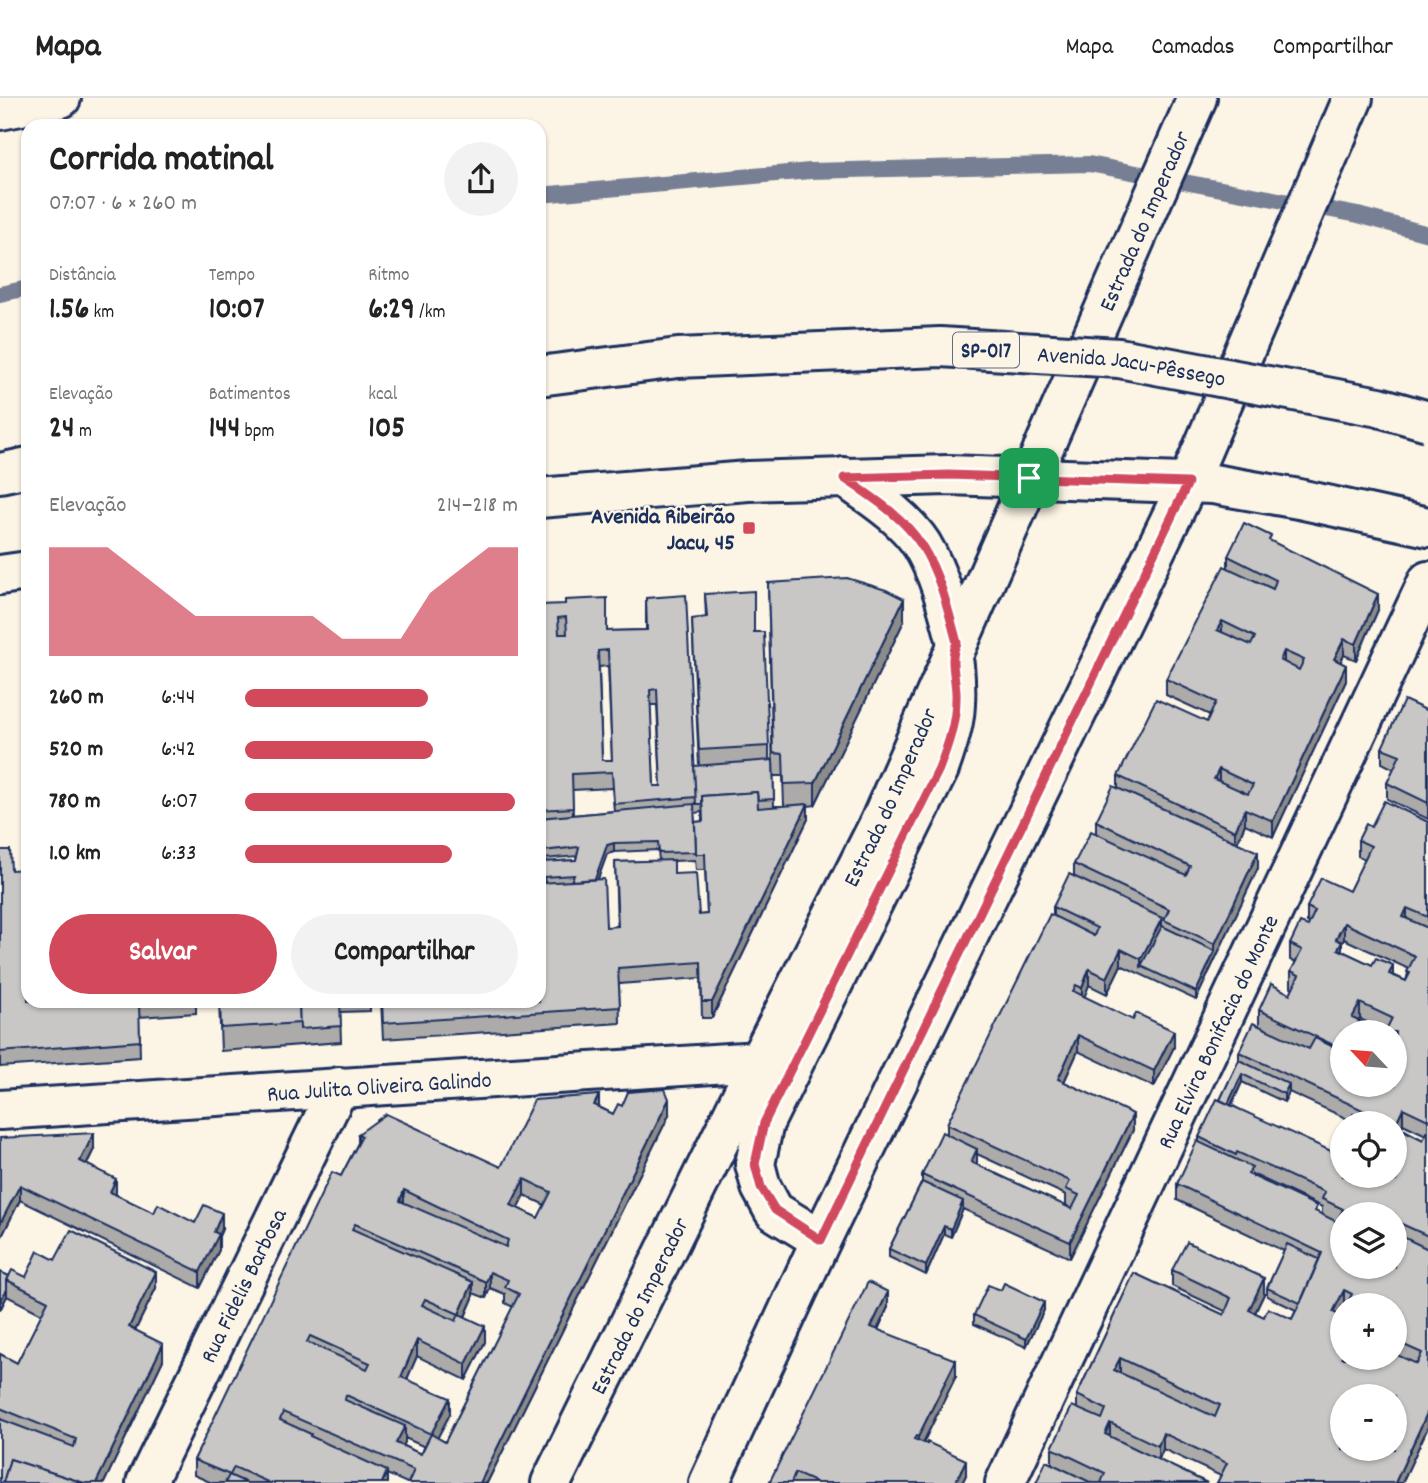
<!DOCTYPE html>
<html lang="pt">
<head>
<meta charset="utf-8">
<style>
  body { margin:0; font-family:Dekko,sans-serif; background:#f2f2f2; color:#222; height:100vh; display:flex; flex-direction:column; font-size:26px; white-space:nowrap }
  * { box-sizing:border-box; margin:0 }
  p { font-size:23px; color:#767676 }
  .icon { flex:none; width:38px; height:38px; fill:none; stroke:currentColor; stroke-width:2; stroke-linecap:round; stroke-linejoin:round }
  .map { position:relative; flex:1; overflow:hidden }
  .side { position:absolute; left:21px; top:21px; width:525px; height:889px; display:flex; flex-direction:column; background:#fff; border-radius:21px; box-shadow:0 2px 5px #0004 }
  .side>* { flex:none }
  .needle { width:46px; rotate:296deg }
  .tools { position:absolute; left:1330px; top:922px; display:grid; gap:14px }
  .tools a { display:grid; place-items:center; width:77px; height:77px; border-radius:50%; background:#fff; box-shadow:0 2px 5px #0004; font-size:35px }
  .pin { position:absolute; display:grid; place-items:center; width:60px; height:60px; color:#fff; margin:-30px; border-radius:14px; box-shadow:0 4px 10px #0006 }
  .round { display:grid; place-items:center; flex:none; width:74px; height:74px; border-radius:37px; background:#f2f2f2 }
  .headline { display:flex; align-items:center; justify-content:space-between; height:119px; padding:0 28px }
  h1 { font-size:38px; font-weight:700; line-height:52px }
  .figures { display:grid; grid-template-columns:repeat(3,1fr); gap:10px; height:119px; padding:7px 28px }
  .figures div { display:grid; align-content:center }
  .figures b { font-size:30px; font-weight:700 }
  .figures small { font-size:19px; font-weight:400 }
  .figures p { font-size:19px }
  .chart { height:196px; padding:14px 28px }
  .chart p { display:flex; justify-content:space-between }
  .chart svg { width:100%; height:126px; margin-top:7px; fill:#d1495b; opacity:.7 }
  .action { display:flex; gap:14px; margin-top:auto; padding:14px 28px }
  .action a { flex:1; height:80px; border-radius:42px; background:#d1495b; color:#fff; font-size:28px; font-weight:700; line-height:80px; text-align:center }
  .action a+a { background:#f2f2f2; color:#222 }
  ul { padding:0 28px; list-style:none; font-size:23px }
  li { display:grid; grid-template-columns:112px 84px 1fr; align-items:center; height:52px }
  li i { height:18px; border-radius:9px; background:#d1495b }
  header { display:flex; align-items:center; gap:42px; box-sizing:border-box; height:98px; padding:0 35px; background:#fff; border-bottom:2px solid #e0e0e0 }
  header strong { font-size:33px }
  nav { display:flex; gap:38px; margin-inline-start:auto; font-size:24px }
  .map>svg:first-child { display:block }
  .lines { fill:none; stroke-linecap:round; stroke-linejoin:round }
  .stream { stroke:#767f94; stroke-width:16 }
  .minor-casing { stroke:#1b2f5e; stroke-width:44 }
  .tertiary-casing { stroke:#1b2f5e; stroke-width:44 }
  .secondary-casing { stroke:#1b2f5e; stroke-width:44 }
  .trunk-casing { stroke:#1b2f5e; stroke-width:44 }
  .minor { stroke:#fcf5e5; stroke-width:38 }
  .tertiary { stroke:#fcf5e5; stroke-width:38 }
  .secondary { stroke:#fcf5e5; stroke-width:38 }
  .trunk { stroke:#fcf5e5; stroke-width:38 }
  .trunk-bridge-casing { stroke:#1b2f5e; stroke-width:44; stroke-linecap:butt }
  .trunk-bridge { stroke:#fcf5e5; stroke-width:38 }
  .wall { fill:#acabaa; stroke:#1b2f5e; stroke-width:2; fill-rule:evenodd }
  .shaded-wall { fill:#8c8b8b; stroke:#1b2f5e; stroke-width:2 }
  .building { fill:#c8c7c6; stroke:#1b2f5e; stroke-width:2; fill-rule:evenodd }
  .route-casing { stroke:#fff; stroke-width:14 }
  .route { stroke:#d1495b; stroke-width:9 }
  .poi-dot { fill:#d1495b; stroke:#fcf5e5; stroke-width:2.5 }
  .labels { text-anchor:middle; stroke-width:5; stroke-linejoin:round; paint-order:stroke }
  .shield { fill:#fcf5e5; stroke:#5e6a86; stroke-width:2 }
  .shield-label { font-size:21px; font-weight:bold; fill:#1b2f5e }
  .street-label { font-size:23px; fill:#1b2f5e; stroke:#fcf5e5 }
  .poi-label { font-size:23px; font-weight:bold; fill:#1b2f5e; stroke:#fcf5e5; text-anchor:end }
</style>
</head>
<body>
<header>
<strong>Mapa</strong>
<nav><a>Mapa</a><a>Camadas</a><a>Compartilhar</a></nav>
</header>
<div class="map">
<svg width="1428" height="1385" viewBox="0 0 1428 1385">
  <rect width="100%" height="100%" fill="#fcf5e5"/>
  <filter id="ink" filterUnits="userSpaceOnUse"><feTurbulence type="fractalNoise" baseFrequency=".0143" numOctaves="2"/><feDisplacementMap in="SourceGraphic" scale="14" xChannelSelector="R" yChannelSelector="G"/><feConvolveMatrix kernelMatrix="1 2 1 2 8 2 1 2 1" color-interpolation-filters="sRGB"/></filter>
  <g filter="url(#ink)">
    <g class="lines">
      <g class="stream">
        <polyline points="539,97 810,73 1089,66 1358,117 1428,136"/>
        <polyline points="0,196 28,190"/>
      </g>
      <g class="minor-casing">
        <g id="minor">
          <path id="s1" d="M0,1012L759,963"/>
          <path id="s2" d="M146,1385L339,989"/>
          <path id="s3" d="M1005,1385L1428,483"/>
        </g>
      </g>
      <g class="tertiary-casing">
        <g id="tertiary">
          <polyline points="539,400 748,383 948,377 1213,386 1299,401 1428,429"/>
          <polyline points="0,477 28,473"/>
        </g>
      </g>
      <g class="secondary-casing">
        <g id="secondary">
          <path d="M844,379C872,399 904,419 922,447C940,477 948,511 957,545"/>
          <path d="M821,1142L774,1113L761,1089L755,1066L764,1025L939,671C954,629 958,611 954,567"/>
          <path id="s4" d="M551,1385L759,963L879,726L1197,0"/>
          <polyline points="709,1385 821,1142 1188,385 1353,0"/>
        </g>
      </g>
      <g class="trunk-casing">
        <g id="trunk">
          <polyline points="0,12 61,0"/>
          <polyline points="0,375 28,369"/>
        </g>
      </g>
      <use href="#minor" class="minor"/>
      <use href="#tertiary" class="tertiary"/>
      <use href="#secondary" class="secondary"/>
      <use href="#trunk" class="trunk"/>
      <g class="trunk-bridge-casing">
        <g id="trunk-bridge">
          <path id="s5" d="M539,278L678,260L940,249L1119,260L1379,309L1428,323"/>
        </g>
      </g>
      <use href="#trunk-bridge" class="trunk-bridge"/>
    </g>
    <g class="wall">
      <path d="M1271,443L1378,512L1356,562L1344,557L1340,564L1346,583L1273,739L1245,726L1237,745L1258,770L1196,902L1121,867L1107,896L1089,887L1084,899L1174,949L1154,989L1078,953L1064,984L1133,1032L1070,1160L963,1111L951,1139L944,1136L926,1177L889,1159V1151L922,1084V1077L947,1036V1026L1053,818V809L1074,779V766L1096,735V723L1118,690V678L1207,624L1210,617L1166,597V581L1228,470V458ZM977,1056L1066,1097V1107L1072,1111L977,1067Z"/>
      <path d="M768,485L904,523L815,707L808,708V721L712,920H702L701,880L619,886L620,925L383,941L381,903H539V686H540L539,656V507L607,533L646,532V500L694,668H699L692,521L706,520L705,496L754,534L769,648V663L773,662L774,708H784L783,678H773ZM608,568L612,662H602L599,569ZM650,607H657L661,688H654ZM612,690L614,713L573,717L572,692ZM702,714V723L695,726L694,715ZM658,752L659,763L615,764L617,829H606L598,781L607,756L614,754ZM577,758L576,762L544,764V761ZM695,762L696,772H705L707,816L699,817L674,776V763Z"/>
      <polygon points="1428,613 1428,721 1387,701 1387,685 1394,671 1382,665 1382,650"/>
      <path d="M1428,724V1329L1402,1385H1217L1221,1378L1163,1351L1158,1362L1207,1385H1036L1052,1366V1350L1077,1310V1297L1134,1175L1224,1217L1225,1213L1172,1188V1172L1264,1196L1255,1215L1264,1219L1292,1221L1296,1212L1267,1198V1190L1284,1153L1177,1102V1086L1199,1044V1039L1220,1002L1239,962V954L1259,927V912L1290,896L1293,890L1291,889V873L1296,865L1290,862V846L1310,826L1307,824V809L1349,793L1365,761L1358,758V742L1371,729ZM1344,841L1409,871L1406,883L1342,853V845ZM1360,921L1386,933L1395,987H1342V934L1358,923ZM1242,984L1284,1004L1289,994L1350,1022L1349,1026H1395V1078H1342L1232,1007ZM1403,1026L1426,1037L1423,1042L1401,1030ZM1252,1076L1322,1109V1117L1252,1078ZM1342,1116H1395V1169ZM1342,1208H1395V1260H1342L1341,1218L1339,1217L1342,1211Z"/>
      <polygon points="0,752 11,772 58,908 75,907 75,903 196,903 196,915 139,919 140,959 0,969"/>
      <polygon points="219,903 370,903 370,913 340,914 341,944 221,953"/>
      <path d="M622,1008L669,1017L487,1385H407L387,1376V1385H212L194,1377V1362L358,1045V1036L501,1069L599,1009L613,1016ZM524,1097L545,1107L538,1120L517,1110ZM490,1190L505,1196V1205L513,1209L445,1344L437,1340L450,1316L407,1281L417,1258L466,1282L485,1244L465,1219L473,1200V1195L486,1200ZM405,1340L425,1349L421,1356L403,1348L405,1344Z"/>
      <polygon points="0,1040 94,1051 87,1066 116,1097 154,1115 222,1131 219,1138 219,1152 200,1190 20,1102 0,1142"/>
      <polygon points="55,1162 156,1190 135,1233 163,1262 104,1385 0,1385 0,1256 17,1265 42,1216 7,1198 0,1212 0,1174 9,1178 26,1179"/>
      <polygon points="1001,1192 1044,1212 1026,1249 974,1226 974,1217"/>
      <polygon points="888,1209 878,1232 956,1278 923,1345 966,1377 962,1385 769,1385"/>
    </g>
    <g class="shaded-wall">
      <polygon points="1378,496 1378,512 1356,562 1356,546"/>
      <polygon points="904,501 904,523 815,707 815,685"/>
      <polygon points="1222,523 1222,539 1217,532"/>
      <polygon points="1344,541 1344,557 1334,577 1334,561"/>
      <polygon points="1284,553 1284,569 1280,562"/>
      <polygon points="1346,567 1346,583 1273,739 1273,723"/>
      <polygon points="1219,671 1219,687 1214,681"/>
      <polygon points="808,706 808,721 712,920 712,904"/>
      <polygon points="1245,711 1245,726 1235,749 1235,733"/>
      <polygon points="614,745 614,754 607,756 592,797 592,789 607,747"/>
      <polygon points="1258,754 1258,770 1196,902 1196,894 1215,853 1215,846"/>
      <polygon points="1407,810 1407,826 1403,819"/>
      <polygon points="1162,820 1162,836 1141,868 1141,861"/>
      <polygon points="1344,825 1344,841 1342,845 1342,860 1338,867 1336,841"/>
      <polygon points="1121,851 1121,867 1107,896 1107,880"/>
      <polygon points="1393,867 1393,883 1389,876"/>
      <polygon points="1089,871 1089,887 1082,905 1082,890"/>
      <polygon points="1360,905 1360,921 1353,934 1352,920"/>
      <polygon points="1174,933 1174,949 1154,989 1154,973"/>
      <polygon points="1078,937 1078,953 1058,997 1058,981"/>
      <polygon points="1242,976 1242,984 1225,1020 1225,1012"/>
      <polygon points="1289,986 1289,994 1284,1004 1284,996"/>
      <polygon points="599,997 599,1012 594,1007"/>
      <polygon points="669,1001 669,1017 487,1385 480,1385"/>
      <polygon points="1403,1010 1403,1026 1395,1043 1395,1027"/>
      <polygon points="1133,1016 1133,1032 1070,1160 1070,1144"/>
      <polygon points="94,1035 94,1051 80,1079 80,1063"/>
      <polygon points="977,1051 977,1066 971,1064"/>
      <polygon points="116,1081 116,1097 110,1094"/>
      <polygon points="524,1081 524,1097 511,1123 511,1107"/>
      <polygon points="20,1087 20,1102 0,1142 0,1126"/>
      <polygon points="404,1092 404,1108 400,1103"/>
      <polygon points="963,1103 963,1111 951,1139 951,1131"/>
      <polygon points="222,1115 222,1131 219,1138 219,1152 200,1190 200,1174 214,1134"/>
      <polygon points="944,1128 944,1136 926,1177 926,1168"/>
      <polygon points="156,1174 156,1190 129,1245 129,1229"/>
      <polygon points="490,1174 490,1190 486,1200 486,1184"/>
      <polygon points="1264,1180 1264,1196 1249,1227 1249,1212"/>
      <polygon points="473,1184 473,1200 459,1232 459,1216"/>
      <polygon points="7,1190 7,1198 0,1212 0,1204"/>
      <polygon points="1344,1192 1344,1208 1342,1208 1342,1211 1333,1230 1333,1214"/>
      <polygon points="888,1194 888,1209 871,1245 871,1229"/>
      <polygon points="1044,1204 1044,1212 1026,1249 1026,1241"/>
      <polygon points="485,1228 485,1244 466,1282 466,1266"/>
      <polygon points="417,1242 417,1258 401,1295 401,1279"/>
      <polygon points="163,1246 163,1262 104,1385 96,1385"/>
      <polygon points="1120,1260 1120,1276 1114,1272"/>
      <polygon points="956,1262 956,1278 918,1355 918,1339"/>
      <polygon points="450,1300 450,1316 431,1352 431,1336"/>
      <polygon points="1428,1313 1428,1329 1402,1385 1395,1385"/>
      <polygon points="1110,1325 1110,1341 1105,1336"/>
      <polygon points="405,1328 405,1344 396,1361 396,1345"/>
      <polygon points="1163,1335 1163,1351 1158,1364 1158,1348"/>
      <polygon points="966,1362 966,1377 962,1385 955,1385"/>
      <polygon points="387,1373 387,1385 382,1385"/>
    </g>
    <g class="building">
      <path d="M1244,425L1271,438L1269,442L1378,496L1356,546L1344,541L1334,561L1346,567L1273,723L1245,711L1235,733L1118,678L1156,601L1207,624L1216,604L1166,581L1224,468L1273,491L1276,482L1228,458ZM1222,523L1255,539L1251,547L1217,532ZM1284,553L1304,562L1299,572L1280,562ZM1219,671L1253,687L1248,696L1214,681Z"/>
      <polygon points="847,480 886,492 904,501 815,685 784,686 783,656 773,655 768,485"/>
      <polygon points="754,493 754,534 764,534 769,648 699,652 692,521 707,519 705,496"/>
      <path d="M686,497L696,699L614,706L612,674L572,676L573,710L539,712V686H541L539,641V507L565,506V502L607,500V533L647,532L646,500ZM566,519L567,536H559L558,520ZM608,552L612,662H602L598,553ZM657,591L661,688H654L650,592Z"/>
      <polygon points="1404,602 1428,613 1428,705 1387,685 1400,657 1382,650"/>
      <polygon points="773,662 774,701 758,702 757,694 702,698 702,706 696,706 694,668"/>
      <polygon points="1113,688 1258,754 1215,846 1164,822 1169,811 1074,766 1091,733 1186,777 1190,768 1096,723"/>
      <polygon points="757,694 758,710 808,706 712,904 702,904 701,864 618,870 620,909 383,925 382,903 539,903 539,785 604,781 606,829 618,828 615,764 674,762 674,776 696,775 699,817 707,816 705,756 696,756 695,724 703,723 702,698"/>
      <path d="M1384,703L1428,724V819L1407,810L1403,819L1428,830V1022L1403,1010L1395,1027V1026H1382L1384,1022L1239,954L1253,925L1309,951L1315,940L1342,953V987H1395V934H1385L1392,920L1360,905L1352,920L1383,934H1342V951L1259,912L1271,886L1290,896L1299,877L1291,873L1302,852L1290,846L1300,825L1308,828L1315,813L1307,809L1321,780L1349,793L1371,748L1358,742L1366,726L1371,729ZM1344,825L1415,858L1407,874L1410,875L1406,883L1389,876L1393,867L1376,860L1372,867L1338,851L1342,844L1336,841Z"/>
      <path d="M694,706L696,754L659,755L658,744L614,745L607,747L595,781L571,783L574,777L544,779L545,785H539V720ZM579,749L576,762L544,764L543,753Z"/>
      <polygon points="0,752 10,752 11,772 28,771 28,903 58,903 58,908 76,907 76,903 139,903 140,943 0,954"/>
      <polygon points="1069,776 1162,820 1141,861 1121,851 1107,880 1089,871 1082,890 1076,887 1073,893 1133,922 1136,915 1174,933 1154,973 1078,937 1058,981 1133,1016 1070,1144 922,1077 942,1034 977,1051 971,1064 1072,1111 1079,1097 1066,1091 1070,1083 947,1026 1050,816 1094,838 1097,830 1053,809"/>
      <polygon points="1162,828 1215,853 1196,894 1141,868"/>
      <polygon points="220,903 299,903 300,925 221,930"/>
      <polygon points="299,903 340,903 341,928 300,931"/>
      <polygon points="1239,962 1289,986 1284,996 1242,976 1228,1006 1220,1002"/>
      <path d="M665,991L669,1001L480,1385H408L414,1372L283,1314L280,1322L311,1336L310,1338L387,1373L382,1385H270L234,1369L230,1377L194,1362L332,1074L341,1078L362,1038L358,1036L386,1016L501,1069L534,1002L599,997L594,1007L613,1016L618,1006L622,1008L628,994ZM524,1081L551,1094L538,1120L511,1107ZM404,1092L508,1142L506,1149L400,1103ZM355,1126L486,1184L490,1174L508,1182L505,1189L519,1196L445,1344L431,1336L421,1356L396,1345L405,1328L345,1302L346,1297L431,1336L450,1300L401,1279L417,1242L466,1266L485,1228L459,1216L473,1184L352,1131ZM425,1201L459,1216L456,1223L422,1207ZM310,1238L370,1265L367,1271L307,1244Z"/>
      <path d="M1217,1001L1342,1058V1078H1385L1396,1083L1401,1071L1395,1068V1028L1423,1042L1428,1032V1138L1395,1123V1116H1382L1373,1112L1371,1116H1342V1169H1395V1135L1428,1151V1313L1395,1385H1217L1227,1365L1163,1335L1158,1348L1110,1325L1105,1336L1207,1385H1101L1105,1375L1052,1350L1072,1308L1102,1321L1106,1311L1077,1297L1134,1175L1224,1217L1231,1200L1172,1172L1187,1144L1264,1180L1249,1212L1264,1219L1268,1210L1292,1221L1303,1199L1322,1155L1177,1086L1197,1043L1252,1069L1248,1076L1317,1108L1315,1113L1337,1124L1343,1111L1322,1101L1325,1094L1237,1054L1236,1057L1199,1039ZM1344,1192L1352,1196L1346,1208H1395V1243L1422,1255L1417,1266L1395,1256V1260H1342V1216L1341,1218L1333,1214ZM1120,1260L1220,1307L1215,1319L1114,1272ZM1342,1298H1395V1351H1342Z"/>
      <polygon points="1353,1016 1374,1026 1349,1026"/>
      <polygon points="94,1035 80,1063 116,1081 110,1094 154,1115 158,1106 195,1125 204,1107 222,1115 214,1134 219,1136 200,1174 20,1087 0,1126 0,1040"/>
      <polygon points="1342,1040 1342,1058 1335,1055"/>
      <polygon points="922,1084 963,1103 951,1131 944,1128 926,1168 889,1151"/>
      <polygon points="71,1132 156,1174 129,1229 163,1246 96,1385 84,1385 10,1361 3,1385 0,1385 0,1321 74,1349 76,1341 0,1310 0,1256 17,1265 48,1203 7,1182 12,1172 26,1179 38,1153 55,1162"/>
      <polygon points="1287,1146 1319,1161 1300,1205 1267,1190"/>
      <polygon points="0,1174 9,1178 7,1182 7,1190 0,1204"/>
      <polygon points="868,1184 888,1194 871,1229 956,1262 918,1339 916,1338 914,1341 927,1346 927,1344 966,1362 955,1385 817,1385 795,1375 791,1385 769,1385"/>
      <polygon points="1004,1185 1044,1204 1026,1241 974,1217 988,1187 1001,1192"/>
      <polygon points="10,1361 84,1385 3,1385"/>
      <polygon points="1046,1363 1092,1385 1036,1385"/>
      <polygon points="229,1377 247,1385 225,1385"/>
    </g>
  </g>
  <g class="lines" filter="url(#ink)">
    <g class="route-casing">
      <path id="route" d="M948,377L1188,385L821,1142L775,1112L761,1089L755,1066L764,1025L939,671C948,647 956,625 956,600C957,581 948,562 957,545C948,511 940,477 922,448C904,419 872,399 844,380Z"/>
    </g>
    <use href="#route" class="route"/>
  </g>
  <rect class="poi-dot" x="742" y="423" width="14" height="14" rx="3.5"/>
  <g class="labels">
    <rect class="shield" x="953" y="234.5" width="66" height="35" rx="5"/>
    <g class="shield-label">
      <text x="986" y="259">SP-017</text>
    </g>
    <g class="street-label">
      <text dy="8" stroke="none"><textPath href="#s4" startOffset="1395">Estrada do Imperador</textPath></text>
      <text dy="8" stroke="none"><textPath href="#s5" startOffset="595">Avenida Jacu-Pêssego</textPath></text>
      <text dy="8" stroke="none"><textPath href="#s4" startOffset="765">Estrada do Imperador</textPath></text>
      <text dy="8" stroke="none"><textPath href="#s3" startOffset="499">Rua Elvira Bonifacia do Monte</textPath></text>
      <text dy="8" stroke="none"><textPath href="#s1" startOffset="380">Rua Julita Oliveira Galindo</textPath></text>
      <text dy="8" stroke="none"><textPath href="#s2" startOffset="220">Rua Fidelis Barbosa</textPath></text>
      <text dy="8" stroke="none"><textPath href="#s4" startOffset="198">Estrada do Imperador</textPath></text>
    </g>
    <g class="poi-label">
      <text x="735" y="425">Avenida Ribeirão<tspan x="735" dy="26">Jacu, 45</tspan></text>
    </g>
  </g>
</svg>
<div class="tools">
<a><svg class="needle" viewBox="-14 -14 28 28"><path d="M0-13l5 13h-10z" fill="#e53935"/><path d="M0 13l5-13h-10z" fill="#767676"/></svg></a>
<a><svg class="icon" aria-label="locate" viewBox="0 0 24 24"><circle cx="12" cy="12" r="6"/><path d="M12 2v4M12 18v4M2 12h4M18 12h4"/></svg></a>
<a><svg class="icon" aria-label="layers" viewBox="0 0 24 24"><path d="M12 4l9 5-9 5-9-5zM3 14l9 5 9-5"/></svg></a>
<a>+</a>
<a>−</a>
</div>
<div class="pin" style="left:1029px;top:380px;background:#1e9e55"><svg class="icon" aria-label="arrive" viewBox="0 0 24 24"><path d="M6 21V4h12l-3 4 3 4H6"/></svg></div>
<section class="side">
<div class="headline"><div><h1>Corrida matinal</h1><p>07:07 · 6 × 260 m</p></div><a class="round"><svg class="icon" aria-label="share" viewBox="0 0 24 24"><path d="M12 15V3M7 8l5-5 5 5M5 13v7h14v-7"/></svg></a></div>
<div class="figures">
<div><p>Distância</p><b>1.56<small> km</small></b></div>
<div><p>Tempo</p><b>10:07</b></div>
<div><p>Ritmo</p><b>6:29<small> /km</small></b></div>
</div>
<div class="figures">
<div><p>Elevação</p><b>24<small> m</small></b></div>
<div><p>Batimentos</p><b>144<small> bpm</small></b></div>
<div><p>kcal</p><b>105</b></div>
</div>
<div class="chart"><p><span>Elevação</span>214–218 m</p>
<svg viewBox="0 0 160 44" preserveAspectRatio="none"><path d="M0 44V6L10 6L20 6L30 14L40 22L50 30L60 30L70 30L80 30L90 30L100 38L110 38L120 38L130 22L140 14L150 6L160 6V44z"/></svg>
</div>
<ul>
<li><b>260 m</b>6:44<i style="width:67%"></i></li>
<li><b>520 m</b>6:42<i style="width:69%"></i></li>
<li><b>780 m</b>6:07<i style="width:99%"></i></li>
<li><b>1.0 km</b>6:33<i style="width:76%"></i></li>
</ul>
<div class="action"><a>Salvar</a><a>Compartilhar</a></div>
</section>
</div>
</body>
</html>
